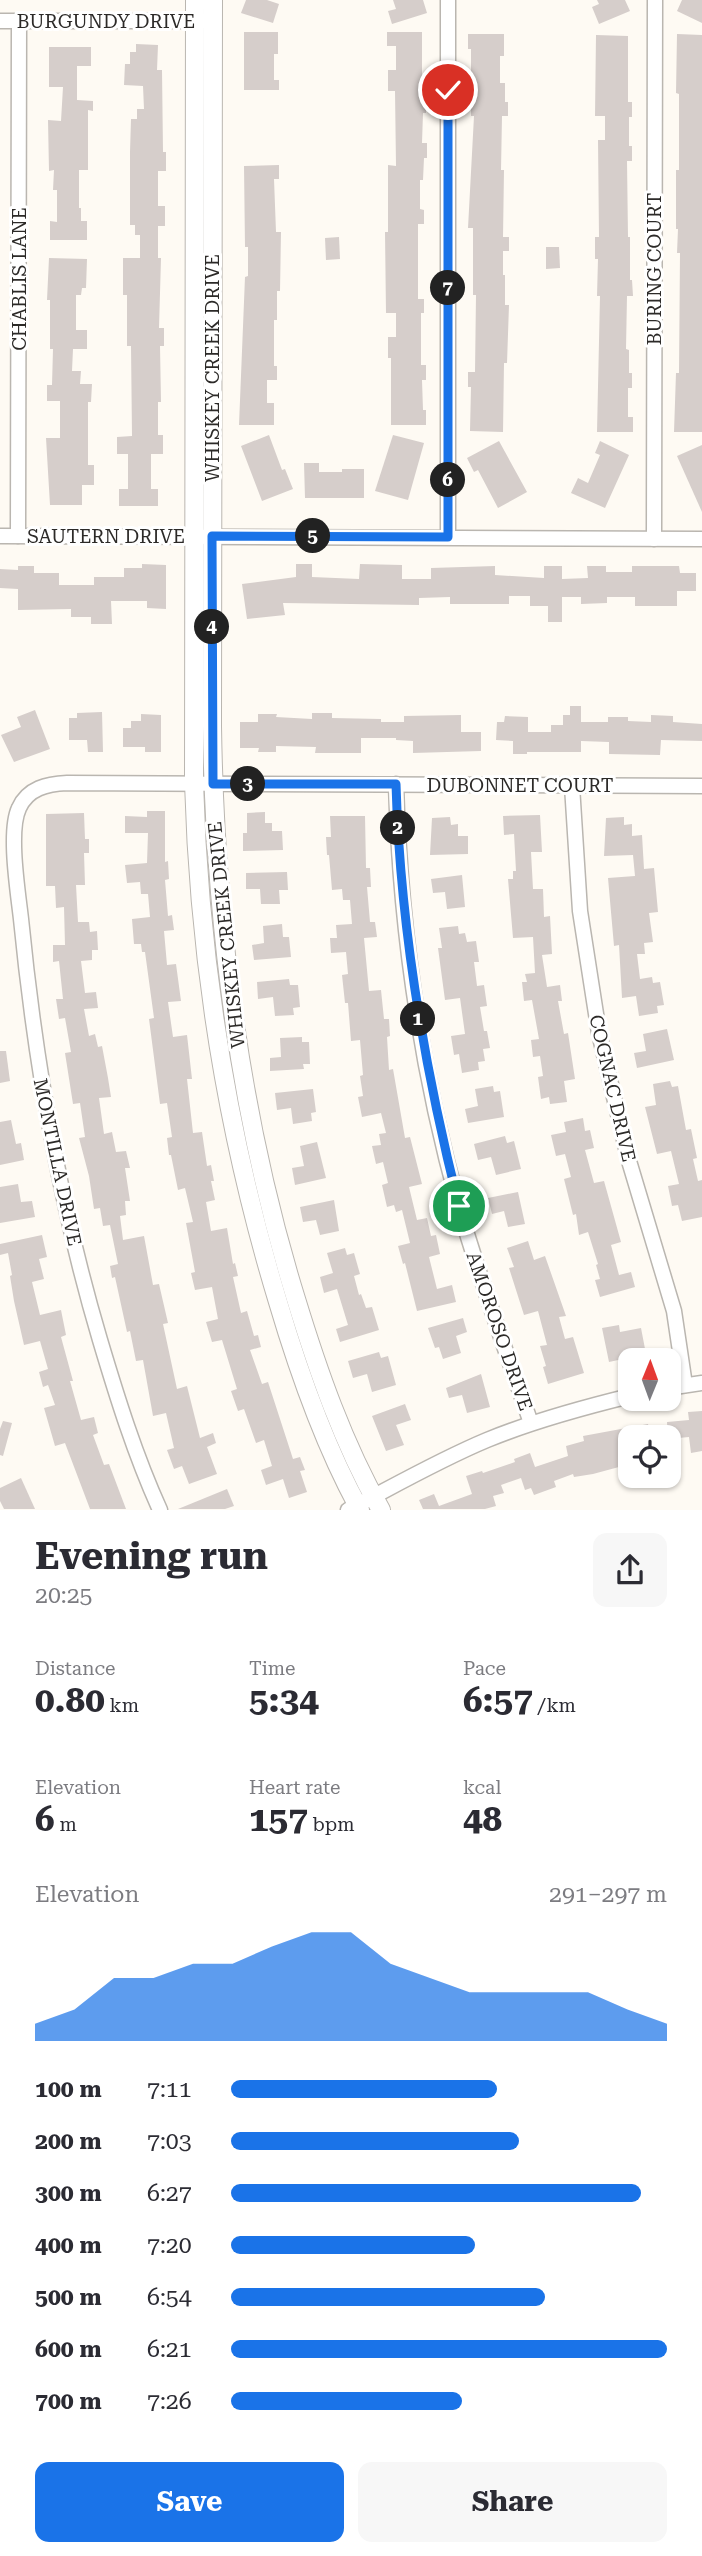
<!DOCTYPE html>
<html lang="en">
<head>
<meta charset="utf-8">
<style>
  body { margin:0; font-family:"Roboto Serif",serif; background:#f7f7f7; color:#2b2b33; height:100vh; display:flex; flex-direction:column; font-size:26px; white-space:nowrap }
  * { box-sizing:border-box; margin:0 }
  p { font-size:23px; color:#7c7c81 }
  .icon { flex:none; width:38px; height:38px; fill:none; stroke:currentColor; stroke-width:2; stroke-linecap:round; stroke-linejoin:round }
  .map { position:relative; height:1510px; overflow:hidden }
  .sheet { display:flex; flex-direction:column; background:#fff; flex:1 }
  .sheet>* { flex:none }
  .needle { width:46px; rotate:1deg }
  .controls { position:absolute; left:618px; top:1348px; display:grid; gap:14px }
  .controls a { display:grid; place-items:center; width:63px; height:63px; border-radius:14px; background:#fff; box-shadow:0 2px 5px #0004; font-size:35px }
  .pin { position:absolute; display:grid; place-items:center; width:60px; height:60px; color:#fff; margin:-30px; border:4px solid #fff; border-radius:50%; box-shadow:0 2px 7px #0007 }
  .km { position:absolute; width:35px; height:35px; margin:-18px; border-radius:50%; background:#222; color:#fff; font-size:19px; line-height:35px; text-align:center }
  .round { display:grid; place-items:center; flex:none; width:74px; height:74px; border-radius:14px; background:#f7f7f7 }
  .overview { display:flex; align-items:center; justify-content:space-between; height:119px; padding:0 35px }
  h1 { font-size:38px; font-weight:700; line-height:52px }
  .figures { display:grid; grid-template-columns:repeat(3,1fr); gap:10px; height:119px; padding:7px 35px }
  .figures div { display:grid; align-content:center }
  .figures b { font-size:35px; font-weight:700 }
  .figures small { font-size:19px; font-weight:400 }
  .figures p { font-size:19px }
  .chart { height:196px; padding:14px 35px }
  .chart p { display:flex; justify-content:space-between }
  .chart svg { width:100%; height:126px; margin-top:7px; fill:#1a73e8; opacity:.7 }
  .button { display:flex; gap:14px; margin-top:auto; padding:14px 35px }
  .button a { flex:1; height:80px; border-radius:14px; background:#1a73e8; color:#fff; font-size:28px; font-weight:700; line-height:80px; text-align:center }
  .button a+a { background:#f7f7f7; color:#2b2b33 }
  ul { padding:0 35px; list-style:none; font-size:23px }
  li { display:grid; grid-template-columns:112px 84px 1fr; align-items:center; height:52px }
  li i { height:18px; border-radius:9px; background:#1a73e8 }
  .map>svg:first-child { display:block }
  .building { fill:#d6cecb }
  .lines { fill:none; stroke-linecap:round; stroke-linejoin:round }
  .minor-casing { stroke:#bab6b0; stroke-width:17 }
  .tertiary-casing { stroke:#bab6b0; stroke-width:20 }
  .minor { stroke:#fff; stroke-width:14 }
  .tertiary { stroke:#fff; stroke-width:18 }
  .route-casing { stroke:#fff; stroke-width:14 }
  .route { stroke:#1a73e8; stroke-width:9 }
  .labels { text-anchor:middle; stroke-width:6; stroke-linejoin:round; paint-order:stroke }
  .street-label { font-size:19px; fill:#2c2a28; stroke:#fff }
</style>
</head>
<body>
<div class="map">
<svg width="702" height="1510" viewBox="0 0 702 1510">
  <rect width="100%" height="100%" fill="#fefaf3"/>
  <g class="building">
    <polygon points="246,0 267,0 279,4 273,23 241,13"/>
    <polygon points="393,0 423,0 427,13 392,24 388,11 396,9"/>
    <polygon points="597,0 625,0 630,11 599,24 592,7 599,4"/>
    <polygon points="682,0 702,0 702,23 677,11"/>
    <polygon points="244,32 278,32 278,54 274,54 274,80 279,80 279,90 244,90"/>
    <polygon points="387,32 422,32 422,99 426,99 426,113 423,113 422,143 427,143 427,158 424,158 423,180 420,180 420,209 424,210 424,224 418,224 418,299 424,299 424,313 421,313 421,365 426,365 426,380 422,380 423,410 426,410 426,425 391,425 391,358 388,358 388,337 396,337 396,313 386,313 385,232 388,232 388,165 396,166 395,91 388,91 388,70 396,70 396,46 387,46"/>
    <polygon points="468,34 504,34 504,56 500,56 500,83 505,83 505,102 508,102 508,116 502,116 501,170 504,170 503,237 509,237 509,251 503,251 503,275 505,275 505,305 509,305 507,363 504,363 503,432 470,431 471,387 468,387 468,372 475,372 476,295 473,295 473,228 468,228 474,116 471,116 471,49 468,49"/>
    <polygon points="677,34 702,35 702,432 674,432 676,373 679,373 680,253 677,253 678,229 676,229 676,170 679,170 679,94 676,93"/>
    <polygon points="596,35 628,36 628,102 632,102 632,117 629,117 629,146 632,146 632,161 627,161 628,237 630,237 630,280 632,280 633,296 627,296 626,349 629,350 629,373 632,373 632,388 628,388 628,417 633,417 633,432 597,432 600,296 597,296 598,259 595,259 595,237 599,237 598,140 605,140 605,116 595,116"/>
    <polygon points="136,44 158,45 157,70 162,70 163,152 166,152 166,171 158,171 158,206 165,206 165,226 158,226 158,258 161,258 159,328 164,328 164,346 160,346 161,402 158,402 158,435 163,435 163,454 151,454 151,489 158,489 158,506 119,506 119,489 128,489 128,454 117,454 117,437 132,436 131,346 127,346 127,295 123,295 123,258 140,258 140,235 135,235 135,225 130,225 130,152 131,119 137,119 137,109 144,109 143,86 124,85 125,64 130,64 130,52 136,52"/>
    <polygon points="49,47 91,47 91,66 77,66 77,100 93,101 93,111 88,110 88,170 79,170 79,208 81,208 81,221 87,221 87,240 50,240 50,221 57,222 57,190 53,190 54,170 49,171 48,120 61,121 63,87 49,87"/>
    <polygon points="279,165 279,179 274,179 276,232 281,232 280,291 277,291 277,320 274,320 274,366 277,366 277,380 267,380 267,403 274,403 274,425 239,425 245,277 248,276 248,247 245,247 244,166"/>
    <polygon points="339,237 340,259 326,260 325,238"/>
    <polygon points="546,247 559,247 560,268 546,269"/>
    <polygon points="49,258 87,259 86,288 82,288 81,295 76,295 76,330 87,330 87,349 73,349 72,371 81,371 80,384 92,384 91,402 88,402 88,465 94,465 94,485 82,485 82,505 50,505 46,438 60,438 60,401 47,401 47,385 52,385 53,349 50,349 50,300 47,300"/>
    <polygon points="269,435 282,470 285,469 293,489 262,501 241,446"/>
    <polygon points="393,435 424,443 408,500 375,491"/>
    <polygon points="499,441 527,492 498,508 478,470 474,472 467,458"/>
    <polygon points="600,441 629,455 605,508 571,493 578,478 588,483 600,455 595,453"/>
    <polygon points="702,445 702,512 677,456"/>
    <polygon points="304,463 319,463 319,472 342,472 342,469 364,469 364,498 305,498"/>
    <polygon points="142,564 166,565 166,609 147,608 147,601 111,601 112,624 91,624 91,617 71,617 71,609 18,610 18,589 0,588 0,569 18,570 18,566 34,566 34,573 59,573 59,585 94,585 94,577 124,577 124,568 142,568"/>
    <polygon points="296,564 312,564 312,577 359,579 360,564 402,565 402,579 431,579 431,568 495,566 495,575 544,578 544,566 562,566 562,579 588,578 587,566 606,566 606,572 632,572 632,566 679,566 680,573 696,573 696,591 677,591 677,606 635,606 635,597 607,597 607,603 581,604 581,597 562,597 562,622 548,622 548,606 530,606 530,596 509,596 509,604 450,604 450,597 419,598 419,605 283,603 285,615 247,619 242,584 296,577"/>
    <polygon points="570,706 581,706 581,722 608,722 608,717 628,717 628,721 651,722 651,715 673,716 673,722 702,724 702,741 661,740 660,755 609,754 609,742 581,741 581,752 527,752 527,754 513,754 513,741 496,740 497,722 504,722 505,716 528,717 528,732 551,732 551,725 563,725 563,715 570,715"/>
    <polygon points="35,710 50,749 14,762 1,735 21,727 17,717"/>
    <polygon points="102,712 103,752 88,752 87,740 69,740 69,718 77,718 77,713"/>
    <polygon points="312,713 332,713 332,718 381,719 381,722 404,722 404,716 461,715 461,732 481,732 481,751 413,753 413,741 396,740 396,738 361,738 361,753 315,753 316,747 276,746 276,752 258,752 259,748 240,748 240,722 258,722 258,714 277,714 276,717 312,719"/>
    <polygon points="141,714 161,715 161,752 145,752 145,747 123,747 123,728 131,728 131,721 141,721"/>
    <polygon points="147,811 165,811 165,862 168,861 169,879 165,880 168,916 172,915 174,930 164,931 167,965 176,964 181,1001 168,1002 173,1037 187,1035 192,1079 187,1079 193,1133 202,1132 207,1166 211,1165 214,1181 211,1181 215,1200 206,1202 211,1231 227,1228 233,1264 235,1263 238,1276 233,1277 241,1313 247,1311 254,1336 258,1335 261,1347 250,1350 262,1384 268,1382 293,1459 300,1457 305,1470 300,1471 307,1492 289,1498 283,1479 266,1485 261,1470 272,1466 264,1440 256,1443 244,1409 238,1411 231,1391 237,1389 222,1340 212,1342 206,1322 218,1319 212,1287 195,1290 191,1273 195,1272 186,1223 193,1222 185,1188 178,1190 171,1155 169,1155 167,1138 172,1137 167,1103 160,1104 149,1019 154,1018 145,952 142,952 141,944 134,944 132,919 150,917 148,894 141,894 140,882 127,883 125,865 147,863 148,833 125,833 125,816 147,817"/>
    <polygon points="265,812 265,823 272,823 272,831 282,831 283,850 243,851 243,833 247,833 247,813"/>
    <polygon points="84,813 85,839 89,839 89,853 84,853 85,885 76,885 78,922 89,922 90,932 97,931 98,950 92,950 92,960 81,961 85,993 96,992 98,1008 84,1009 89,1036 95,1034 98,1047 102,1046 108,1078 111,1097 99,1098 104,1134 112,1132 116,1152 126,1151 130,1168 125,1168 130,1201 125,1201 126,1215 120,1216 123,1240 144,1236 153,1285 159,1284 168,1323 163,1324 177,1389 187,1386 200,1438 213,1433 216,1443 207,1447 217,1474 189,1484 182,1466 174,1469 167,1450 174,1448 166,1413 153,1416 143,1360 136,1361 130,1331 127,1332 115,1277 112,1278 110,1266 118,1264 110,1225 103,1226 100,1208 94,1209 89,1176 79,1138 85,1137 80,1103 73,1104 65,1053 71,1052 65,1018 59,1019 56,999 63,999 59,961 53,962 53,945 65,945 64,907 56,908 55,886 46,886 46,814"/>
    <polygon points="540,815 542,852 531,852 533,889 543,889 544,917 550,916 552,954 542,955 547,987 560,985 562,1001 558,1001 564,1034 568,1033 575,1079 564,1081 567,1102 550,1104 549,1097 541,1099 538,1077 543,1076 540,1056 533,1057 531,1040 539,1039 532,1000 524,1001 522,982 527,982 525,974 535,973 533,937 513,938 508,879 513,879 513,871 516,871 514,834 504,835 503,816"/>
    <polygon points="330,816 365,816 366,868 370,868 371,887 367,887 370,922 375,922 377,937 364,938 369,991 381,990 384,1019 389,1019 390,1036 387,1037 389,1070 393,1069 405,1138 410,1137 422,1184 409,1187 417,1220 427,1218 431,1236 436,1235 440,1254 429,1257 437,1289 452,1285 456,1302 417,1311 405,1263 403,1264 398,1246 410,1243 402,1210 396,1212 394,1205 387,1207 382,1185 388,1183 383,1162 376,1164 372,1146 381,1145 379,1134 386,1133 381,1113 362,1117 358,1097 363,1096 360,1076 363,1075 360,1040 351,1041 348,1003 345,1003 342,975 348,974 346,952 331,953 330,938 337,938 336,925 352,924 350,900 343,900 342,889 332,890 329,855 327,855 326,837 331,837"/>
    <polygon points="450,817 451,825 458,824 458,836 468,836 468,854 430,855 432,818"/>
    <polygon points="624,817 624,825 632,824 632,836 642,835 644,869 654,868 658,912 649,913 653,942 644,943 645,954 637,954 640,979 652,977 653,983 660,982 664,1005 657,1006 658,1013 639,1016 636,996 622,998 619,945 614,946 608,878 635,876 633,855 604,856 606,818"/>
    <polygon points="287,872 288,890 279,890 280,904 261,904 260,889 246,889 246,873"/>
    <polygon points="462,875 465,907 447,909 445,892 433,893 431,879"/>
    <polygon points="282,924 283,937 289,937 291,957 254,960 252,945 264,943 263,926"/>
    <polygon points="458,926 459,934 465,933 467,942 476,941 479,962 474,962 477,986 484,985 487,1006 480,1007 484,1031 487,1031 490,1048 483,1049 485,1061 478,1062 479,1070 462,1073 459,1054 454,1055 451,1036 465,1034 460,998 445,1000 438,948 442,948 439,928"/>
    <polygon points="289,979 290,985 298,985 300,1007 293,1008 294,1015 275,1016 273,997 258,999 257,982"/>
    <polygon points="667,1029 674,1060 637,1068 634,1053 646,1051 643,1034"/>
    <polygon points="302,1037 302,1042 309,1042 310,1064 303,1064 304,1069 270,1071 270,1058 281,1057 280,1038"/>
    <polygon points="0,1051 6,1051 10,1081 0,1083"/>
    <polygon points="670,1081 672,1087 678,1086 686,1130 691,1129 697,1158 693,1159 698,1181 702,1180 702,1217 682,1221 678,1205 672,1206 668,1186 679,1184 671,1151 657,1154 645,1107 656,1105 653,1084"/>
    <polygon points="493,1086 494,1092 500,1091 504,1117 468,1123 465,1109 478,1106 475,1089"/>
    <polygon points="313,1089 316,1112 311,1113 312,1121 293,1124 291,1108 277,1110 275,1093"/>
    <polygon points="583,1118 585,1131 590,1130 594,1148 585,1150 594,1183 604,1181 621,1242 611,1245 619,1275 631,1272 635,1287 600,1297 595,1280 600,1279 596,1265 598,1264 588,1232 579,1235 576,1214 573,1215 564,1179 571,1177 565,1154 556,1156 551,1135 566,1132 564,1122"/>
    <polygon points="11,1120 16,1144 21,1143 24,1160 0,1165 0,1122"/>
    <polygon points="505,1136 507,1143 514,1141 521,1169 496,1175 491,1157 478,1160 474,1144"/>
    <polygon points="317,1142 326,1178 295,1185 292,1168 304,1166 300,1146"/>
    <polygon points="18,1184 21,1202 32,1201 35,1217 0,1223 0,1187"/>
    <polygon points="518,1192 525,1224 508,1227 504,1211 492,1214 488,1198"/>
    <polygon points="334,1200 339,1231 320,1235 316,1220 303,1222 300,1207"/>
    <polygon points="42,1235 47,1257 39,1259 44,1279 32,1282 40,1315 61,1310 66,1335 61,1337 73,1381 70,1381 81,1420 94,1417 98,1433 93,1435 104,1465 109,1464 126,1509 90,1509 65,1443 55,1446 44,1408 55,1405 48,1385 43,1387 39,1372 48,1369 40,1341 24,1345 14,1301 10,1276 12,1275 8,1253 0,1255 0,1244"/>
    <polygon points="528,1241 534,1260 545,1256 566,1316 559,1317 565,1339 573,1337 584,1373 548,1384 543,1367 546,1366 540,1346 547,1345 538,1311 524,1315 509,1268 514,1267 507,1248"/>
    <polygon points="345,1248 347,1255 354,1253 360,1274 354,1276 359,1295 361,1294 366,1308 372,1307 379,1330 340,1342 336,1329 348,1325 337,1289 324,1293 320,1277 333,1273 327,1253"/>
    <polygon points="463,1318 467,1332 456,1336 461,1353 443,1359 439,1347 435,1348 428,1328"/>
    <polygon points="619,1325 620,1332 641,1328 646,1354 609,1362 602,1328"/>
    <polygon points="379,1352 381,1358 388,1356 396,1385 372,1392 367,1374 353,1378 348,1361"/>
    <polygon points="481,1374 490,1407 467,1413 462,1395 449,1398 446,1388"/>
    <polygon points="405,1404 411,1420 396,1425 404,1445 386,1451 372,1416"/>
    <polygon points="702,1411 702,1451 691,1453 689,1437 668,1439 667,1422 689,1420 688,1412"/>
    <polygon points="3,1421 12,1423 3,1456 0,1455 0,1429"/>
    <polygon points="648,1424 651,1437 630,1437 630,1464 593,1474 574,1477 573,1474 554,1481 556,1487 534,1495 531,1488 525,1490 521,1478 501,1485 504,1493 493,1496 496,1506 485,1509 423,1509 419,1500 434,1494 439,1506 472,1494 466,1476 482,1471 483,1473 515,1462 514,1459 530,1453 535,1467 568,1456 566,1446 584,1441 583,1436"/>
    <polygon points="21,1478 35,1509 4,1509 0,1501 0,1488"/>
    <polygon points="227,1489 234,1506 225,1509 178,1509"/>
  </g>
  <g class="lines">
    <g class="minor-casing">
      <g id="minor">
        <polyline points="0,21 204,21"/>
        <polyline points="0,536 702,539"/>
        <polyline points="18,536 19,21"/>
        <polyline points="448,537 448,0"/>
        <polyline points="654,539 655,0"/>
        <path d="M396,784C400,927 421,1070 459,1207C480,1280 506,1352 531,1423"/>
        <polyline points="572,786 580,911 599,1033 629,1161 674,1311 685,1385"/>
        <polyline points="668,1388 702,1383"/>
        <path d="M160,1510C135,1455 117,1397 100,1340C59,1202 35,1061 21,919C18,892 8,831 19,808C28,788 47,784 67,783L702,786"/>
        <path d="M348,1510C394,1486 439,1460 487,1440C533,1421 581,1408 630,1396"/>
      </g>
    </g>
    <g class="tertiary-casing">
      <g id="tertiary">
        <path d="M195,0L194,783C199,959 227,1134 278,1302C299,1373 324,1445 360,1510"/>
        <path d="M213,0L212,726C215,920 238,1112 296,1299C318,1371 343,1443 381,1510"/>
      </g>
    </g>
    <use href="#minor" class="minor"/>
    <use href="#tertiary" class="tertiary"/>
  </g>
  <g class="lines">
    <g class="route-casing">
      <path id="route" d="M448,90V537L212,536L213,784H396C400,928 424,1067 459,1206"/>
    </g>
    <use href="#route" class="route"/>
  </g>
  <g class="labels">
    <g class="street-label">
      <text x="106" y="28">BURGUNDY DRIVE</text>
      <text transform="translate(654 269) rotate(-90)" y="7">BURING COURT</text>
      <text transform="translate(19 279) rotate(-90)" y="7">CHABLIS LANE</text>
      <text transform="translate(212 368) rotate(-90)" y="7">WHISKEY CREEK DRIVE</text>
      <text x="106" y="543">SAUTERN DRIVE</text>
      <text x="520" y="792">DUBONNET COURT</text>
      <text transform="translate(226 935) rotate(-96)" y="7">WHISKEY CREEK DRIVE</text>
      <text transform="translate(613 1088) rotate(77)" y="7">COGNAC DRIVE</text>
      <text transform="translate(58 1162) rotate(78)" y="7">MONTILLA DRIVE</text>
      <text transform="translate(500 1331) rotate(71)" y="7">AMOROSO DRIVE</text>
    </g>
  </g>
</svg>
<div class="controls">
<a><svg class="needle" viewBox="-14 -14 28 28"><path d="M0-13l5 13h-10z" fill="#e53935"/><path d="M0 13l5-13h-10z" fill="#7c7c81"/></svg></a>
<a><svg class="icon" aria-label="locate" viewBox="0 0 24 24"><circle cx="12" cy="12" r="6"/><path d="M12 2v4M12 18v4M2 12h4M18 12h4"/></svg></a>
</div>
<div class="pin" style="left:459px;top:1206px;background:#1e9e55"><svg class="icon" aria-label="arrive" viewBox="0 0 24 24"><path d="M6 21V4h12l-3 4 3 4H6"/></svg></div>
<div class="pin" style="left:448px;top:90px;background:#d93025"><svg class="icon" aria-label="check" viewBox="0 0 24 24"><path d="M5 12l5 5 9-10"/></svg></div>
<b class="km" style="left:418px;top:1019px">1</b>
<b class="km" style="left:398px;top:828px">2</b>
<b class="km" style="left:248px;top:784px">3</b>
<b class="km" style="left:212px;top:627px">4</b>
<b class="km" style="left:313px;top:536px">5</b>
<b class="km" style="left:448px;top:480px">6</b>
<b class="km" style="left:448px;top:288px">7</b>
</div>
<section class="sheet">
<div class="overview"><div><h1>Evening run</h1><p>20:25</p></div><a class="round"><svg class="icon" aria-label="share" viewBox="0 0 24 24"><path d="M12 15V3M7 8l5-5 5 5M5 13v7h14v-7"/></svg></a></div>
<div class="figures">
<div><p>Distance</p><b>0.80<small> km</small></b></div>
<div><p>Time</p><b>5:34</b></div>
<div><p>Pace</p><b>6:57<small> /km</small></b></div>
</div>
<div class="figures">
<div><p>Elevation</p><b>6<small> m</small></b></div>
<div><p>Heart rate</p><b>157<small> bpm</small></b></div>
<div><p>kcal</p><b>48</b></div>
</div>
<div class="chart"><p><span>Elevation</span>291–297 m</p>
<svg viewBox="0 0 160 44" preserveAspectRatio="none"><path d="M0 44V38L10 33L20 22L30 22L40 17L50 17L60 11L70 6L80 6L90 17L100 22L110 27L120 27L130 27L140 27L150 33L160 38V44z"/></svg>
</div>
<ul>
<li><b>100 m</b>7:11<i style="width:61%"></i></li>
<li><b>200 m</b>7:03<i style="width:66%"></i></li>
<li><b>300 m</b>6:27<i style="width:94%"></i></li>
<li><b>400 m</b>7:20<i style="width:56%"></i></li>
<li><b>500 m</b>6:54<i style="width:72%"></i></li>
<li><b>600 m</b>6:21<i style="width:100%"></i></li>
<li><b>700 m</b>7:26<i style="width:53%"></i></li>
</ul>
<div class="button"><a>Save</a><a>Share</a></div>
</section>
</body>
</html>
